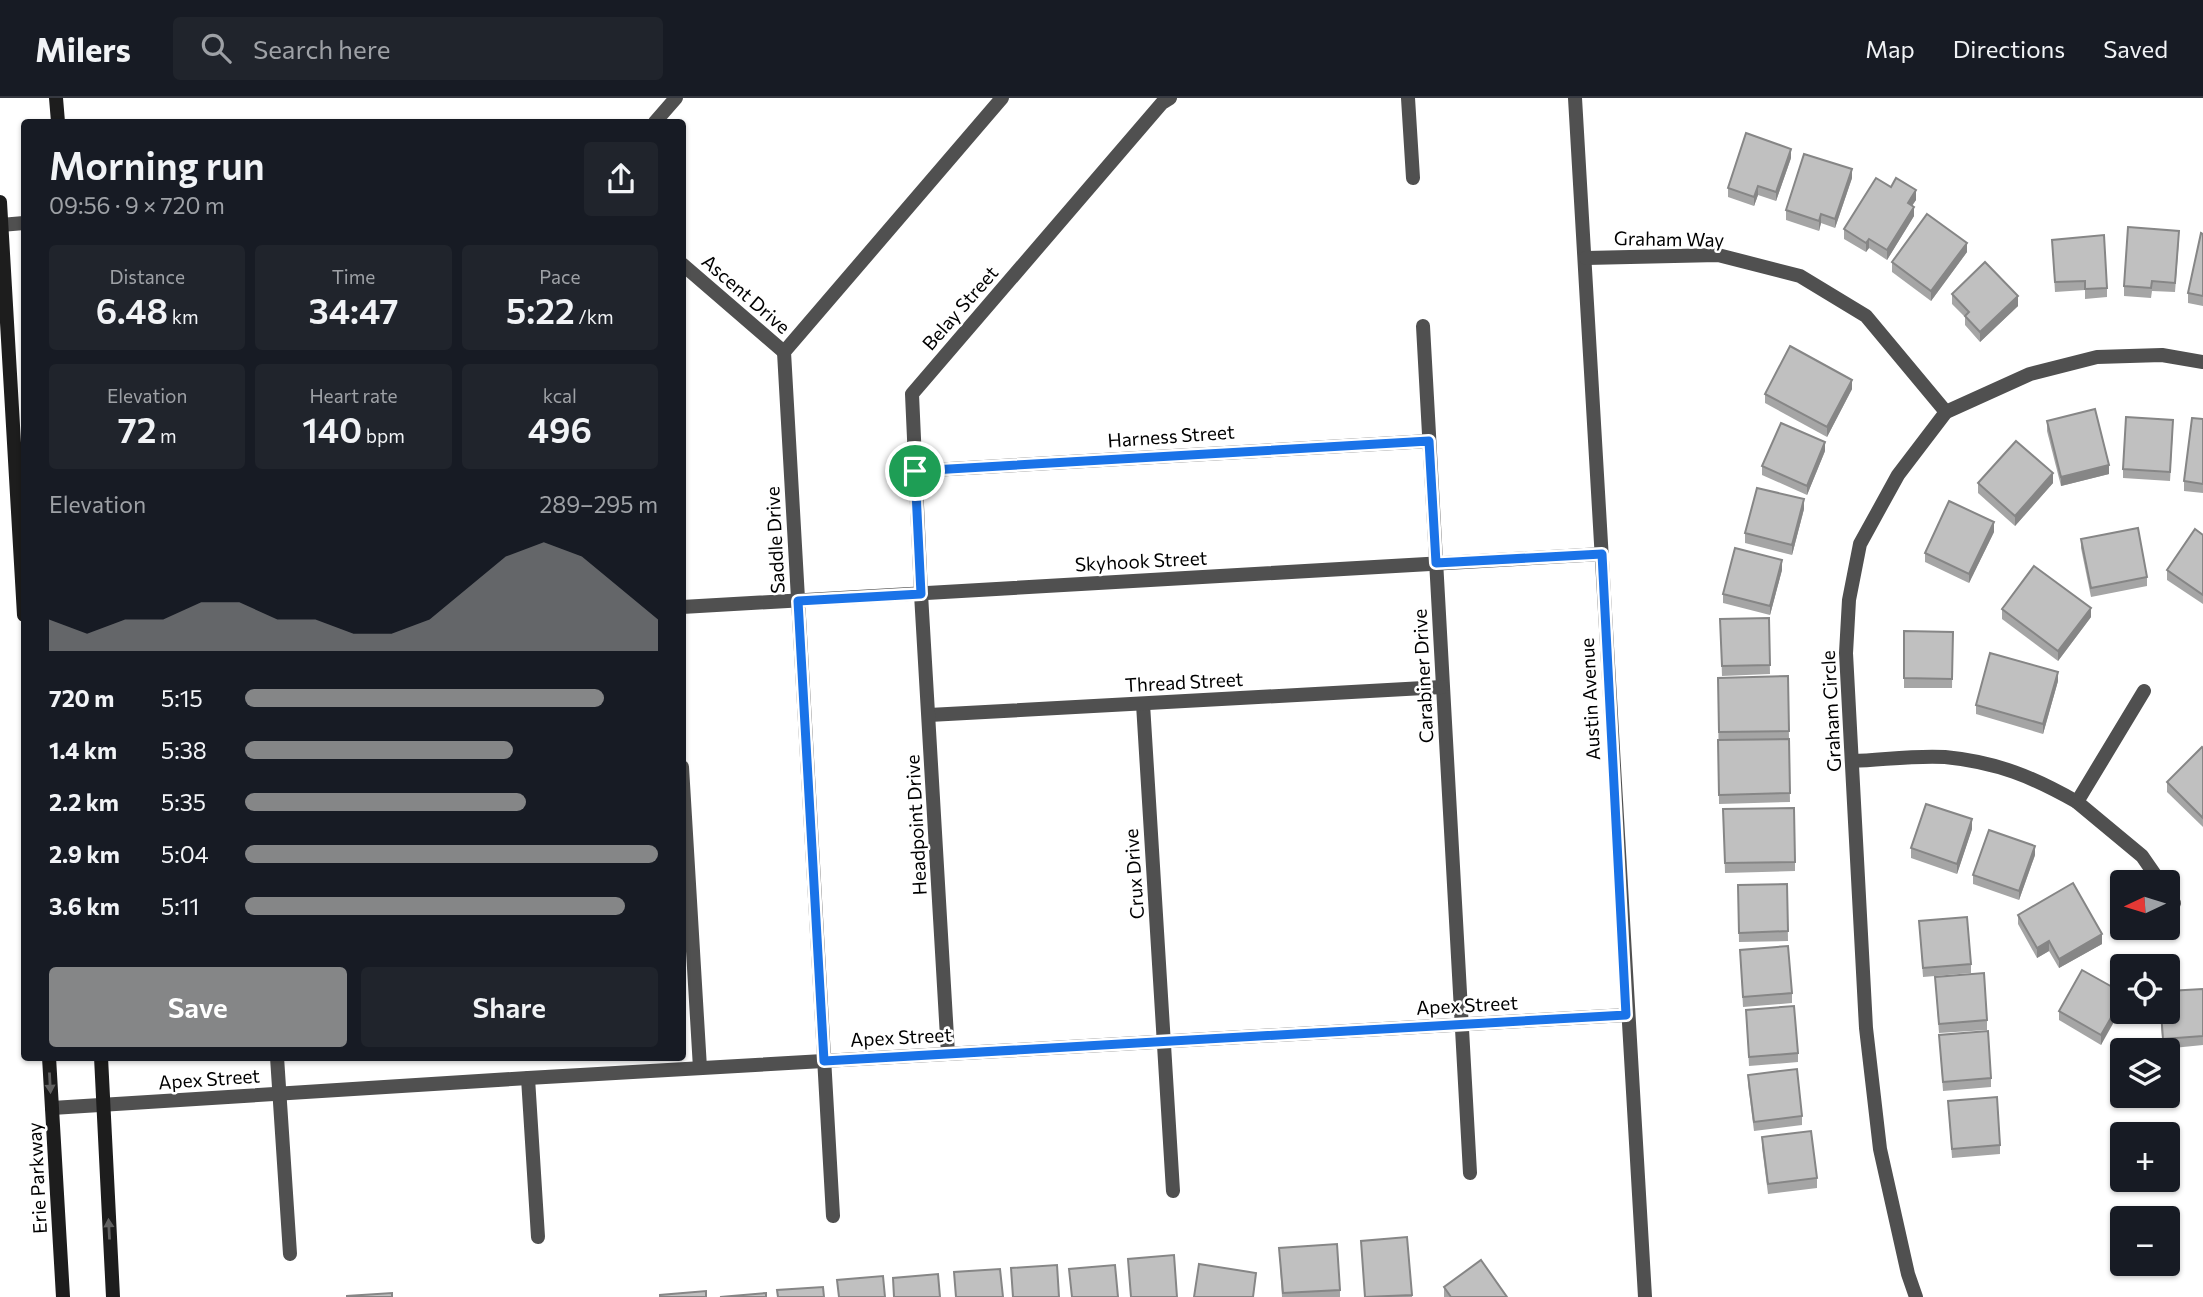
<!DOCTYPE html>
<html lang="en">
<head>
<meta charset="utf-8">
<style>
  body { margin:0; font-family:Commissioner,sans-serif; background:#20242c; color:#f1f3f6; height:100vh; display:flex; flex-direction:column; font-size:26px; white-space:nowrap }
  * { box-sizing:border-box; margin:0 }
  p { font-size:23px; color:#9ea1a6 }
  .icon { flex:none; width:38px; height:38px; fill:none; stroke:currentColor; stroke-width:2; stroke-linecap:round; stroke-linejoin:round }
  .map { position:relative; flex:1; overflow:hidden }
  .sheet { position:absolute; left:21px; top:21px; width:665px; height:942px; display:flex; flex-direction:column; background:#171b24; border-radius:7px; box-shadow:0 2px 5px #0004 }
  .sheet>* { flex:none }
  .needle { width:46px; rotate:266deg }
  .tools { position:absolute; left:2110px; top:772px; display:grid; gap:14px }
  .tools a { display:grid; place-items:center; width:70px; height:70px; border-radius:7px; background:#171b24; box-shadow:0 2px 5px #0004; font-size:35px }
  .pin { position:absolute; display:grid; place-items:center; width:60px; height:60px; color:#fff; margin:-30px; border:4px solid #fff; border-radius:50%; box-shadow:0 2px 7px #0007 }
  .round { display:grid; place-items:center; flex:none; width:74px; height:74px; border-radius:7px; background:#20242c }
  .overview { display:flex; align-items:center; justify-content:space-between; height:119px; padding:0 28px }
  h1 { font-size:38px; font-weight:600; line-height:52px }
  .metrics { display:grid; grid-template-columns:repeat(3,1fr); gap:10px; height:119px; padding:7px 28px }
  .metrics div { display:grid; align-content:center; border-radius:7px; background:#20242c; text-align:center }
  .metrics b { font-size:35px; font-weight:600 }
  .metrics small { font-size:19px; font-weight:400 }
  .metrics p { font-size:19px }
  .chart { height:196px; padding:14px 28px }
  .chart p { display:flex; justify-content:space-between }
  .chart svg { width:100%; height:126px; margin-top:7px; fill:#858687; opacity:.7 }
  .cta { display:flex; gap:14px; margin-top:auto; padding:14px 28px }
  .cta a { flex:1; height:80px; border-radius:7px; background:#858687; color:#fff; font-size:28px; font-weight:600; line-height:80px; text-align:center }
  .cta a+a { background:#20242c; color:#f1f3f6 }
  ul { padding:0 28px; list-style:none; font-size:23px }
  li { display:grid; grid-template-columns:112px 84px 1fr; align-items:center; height:52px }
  li i { height:18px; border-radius:9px; background:#858687 }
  header { display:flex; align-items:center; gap:42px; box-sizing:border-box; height:98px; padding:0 35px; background:#171b24; border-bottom:2px solid #363941 }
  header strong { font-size:33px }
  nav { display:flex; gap:38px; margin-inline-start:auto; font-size:24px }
  .search { width:490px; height:63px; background:#20242c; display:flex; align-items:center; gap:18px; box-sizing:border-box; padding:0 24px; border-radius:7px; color:#9ea1a6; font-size:26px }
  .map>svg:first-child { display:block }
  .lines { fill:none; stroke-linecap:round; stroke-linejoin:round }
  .minor { stroke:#505050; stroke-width:14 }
  .secondary { stroke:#1d1d1d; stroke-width:14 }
  .wall { fill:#a5a5a5 }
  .shaded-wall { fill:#868686 }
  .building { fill:#c0c0c0; stroke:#868686; stroke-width:2 }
  .oneway { fill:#616161 }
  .route-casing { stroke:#fff; stroke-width:14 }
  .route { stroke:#1a73e8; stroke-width:9 }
  .labels { text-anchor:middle; stroke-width:5; stroke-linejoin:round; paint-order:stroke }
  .street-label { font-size:19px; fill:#000; stroke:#fff }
</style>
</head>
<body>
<header>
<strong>Milers</strong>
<div class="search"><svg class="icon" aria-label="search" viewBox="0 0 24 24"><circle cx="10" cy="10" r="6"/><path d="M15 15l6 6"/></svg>Search here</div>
<nav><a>Map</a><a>Directions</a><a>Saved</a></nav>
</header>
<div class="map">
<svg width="2203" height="1199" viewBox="0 0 2203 1199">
  <rect width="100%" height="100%" fill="#fff"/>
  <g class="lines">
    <g class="minor">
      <polyline points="1408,0 1413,80"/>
      <path d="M1575,0C1602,400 1618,800 1645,1199"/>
      <polyline points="655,24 676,0"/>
      <polyline points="1,127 24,125"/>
      <polyline points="1586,160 1718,157 1800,178 1866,218 1946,314"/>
      <polyline points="682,166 784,254"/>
      <polyline points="1423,228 1470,1075"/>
      <polyline points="915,373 1429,343"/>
      <polyline points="682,509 1602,456"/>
      <polyline points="1143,606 1173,1093"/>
      <polyline points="929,617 1442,589"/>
      <path d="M1853,663C1883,662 1915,657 1945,659C1997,664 2033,679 2077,704L2144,593"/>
      <polyline points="682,669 700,970"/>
      <polyline points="2077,704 2142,758 2160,784"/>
      <polyline points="2168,797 2174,805"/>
      <polyline points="948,956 921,496 912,296 1162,5 1170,0"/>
      <polyline points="277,959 290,1156"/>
      <polyline points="528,980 538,1139"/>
      <polyline points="52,1010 528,980 1626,917"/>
      <polyline points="833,1118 784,254 1002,0"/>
      <polyline points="1916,1199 1908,1176 1880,1051 1866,930 1846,555 1849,502 1860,446 1898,377 1946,314 2030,276 2097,259 2162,257 2203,264"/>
    </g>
    <g class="secondary">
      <polyline points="56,0 58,24"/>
      <polyline points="0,104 24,517"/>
      <polyline points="49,959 63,1199"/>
      <polyline points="101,959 113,1199"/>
    </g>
  </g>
  <g class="wall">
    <polygon points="1791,60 1776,103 1758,97 1754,108 1728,99 1728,90"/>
    <polygon points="1852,80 1835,130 1821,125 1819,133 1786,122 1786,112"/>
    <polygon points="1891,89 1916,102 1912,107 1914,118 1887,162 1869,150 1866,154 1844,141 1844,131"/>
    <polygon points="2203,136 2203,208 2188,205 2188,195"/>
    <polygon points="2052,142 2107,190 2107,199 2085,201 2085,192 2055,194"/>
    <polygon points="2179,142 2175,194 2152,193 2151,200 2124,198 2124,188"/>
    <polygon points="1967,154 1931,203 1892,174 1892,164"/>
    <polygon points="1952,196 2018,208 1980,244 1965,227 1965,219 1952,206"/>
    <polygon points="1852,291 1827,339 1765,305 1765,296"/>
    <polygon points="2203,321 2203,395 2184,393 2184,383"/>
    <polygon points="2047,323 2109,376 2061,388 2047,333"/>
    <polygon points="2173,331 2170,383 2123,380 2123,371"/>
    <polygon points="1825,353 1807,397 1762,377 1762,368"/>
    <polygon points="1978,385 2053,385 2015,428 1978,395"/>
    <polygon points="1804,411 1792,457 1745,445 1745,435"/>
    <polygon points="1994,434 1969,485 1925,464 1925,455"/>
    <polygon points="2203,437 2203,506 2167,482 2167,472"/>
    <polygon points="2081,441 2147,479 2147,488 2091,499 2081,450"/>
    <polygon points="1782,472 1770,517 1723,505 1723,496"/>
    <polygon points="2002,511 2091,519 2058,563 2002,521"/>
    <polygon points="1769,520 1770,576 1722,578 1720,521"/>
    <polygon points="1904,533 1953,534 1952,590 1904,590"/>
    <polygon points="1788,578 1790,704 1719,706 1718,580"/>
    <polygon points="2058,583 2043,636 1976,616 1976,607"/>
    <polygon points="2203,650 2203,729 2167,694 2167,684"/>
    <polygon points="1723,711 1795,764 1795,773 1725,775"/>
    <polygon points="1972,731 1957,776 1911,760 1911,750"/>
    <polygon points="2035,757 2019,802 1973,786 1973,777"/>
    <polygon points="1787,786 1788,843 1739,844 1738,787"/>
    <polygon points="2018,817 2102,846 2059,870 2049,853 2037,860 2018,826"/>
    <polygon points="1919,823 1971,866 1971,875 1923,879"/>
    <polygon points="1740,852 1792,895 1792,905 1743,909"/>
    <polygon points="1935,879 1987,922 1987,932 1939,935"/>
    <polygon points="2203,891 2203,947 2163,951 2160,914 2168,914"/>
    <polygon points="2123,895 2101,947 2059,922 2059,913"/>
    <polygon points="1746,912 1798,955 1798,964 1749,968"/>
    <polygon points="1939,937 1991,980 1991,989 1943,993"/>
    <polygon points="1748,977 1802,1018 1802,1027 1754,1033 1748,986"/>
    <polygon points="1948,1003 2000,1047 2000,1056 1952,1060"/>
    <polygon points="1762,1039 1817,1080 1817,1090 1768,1096 1762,1049"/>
    <polygon points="1407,1139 1412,1199 1365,1199 1361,1143"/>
    <polygon points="1279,1150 1340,1192 1340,1199 1282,1199"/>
    <polygon points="1444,1189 1507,1199 1444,1199"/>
  </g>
  <g class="shaded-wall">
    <polygon points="1791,51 1791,60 1776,103 1776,94"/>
    <polygon points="1852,71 1852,80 1835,130 1835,121"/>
    <polygon points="1758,88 1758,97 1754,108 1754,99"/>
    <polygon points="1916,92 1916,102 1908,114 1908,105"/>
    <polygon points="1914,109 1914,118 1887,162 1887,152"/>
    <polygon points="1821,116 1821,125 1819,133 1819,123"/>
    <polygon points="1869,141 1869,150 1866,154 1866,145"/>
    <polygon points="1967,145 1967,154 1931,203 1931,193"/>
    <polygon points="2018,198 2018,208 1980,244 1980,234"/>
    <polygon points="1852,282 1852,291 1827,339 1827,329"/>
    <polygon points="1825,344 1825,353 1807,397 1807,388"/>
    <polygon points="2109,367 2109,376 2061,388 2061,379"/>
    <polygon points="2053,375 2053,385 2015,428 2015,418"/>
    <polygon points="1804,401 1804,411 1792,457 1792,447"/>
    <polygon points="1994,424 1994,434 1969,485 1969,476"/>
    <polygon points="1782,462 1782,472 1770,517 1770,508"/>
    <polygon points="2091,510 2091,519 2058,563 2058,553"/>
    <polygon points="2058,574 2058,583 2043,636 2043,626"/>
    <polygon points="1972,721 1972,731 1957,776 1957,766"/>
    <polygon points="2035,748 2035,757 2019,802 2019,793"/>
    <polygon points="2102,836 2102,846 2059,870 2059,861"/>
    <polygon points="2049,843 2049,853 2037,860 2037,850"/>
    <polygon points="2123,899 2123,908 2101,947 2101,937"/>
  </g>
  <g class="building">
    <polygon points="1746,35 1791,51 1776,94 1758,88 1754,99 1728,90"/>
    <polygon points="1804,56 1852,71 1835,121 1821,116 1819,123 1786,112"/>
    <polygon points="1876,80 1891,89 1896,80 1916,92 1908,105 1914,109 1887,152 1869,141 1866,145 1844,131"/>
    <polygon points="1927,116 1967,145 1931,193 1892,164"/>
    <polygon points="2128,129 2179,133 2175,185 2152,183 2151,190 2124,188"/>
    <polygon points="2201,135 2203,136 2203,198 2188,195"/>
    <polygon points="2104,137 2107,190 2085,191 2085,183 2055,184 2052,142"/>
    <polygon points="1985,164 2018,198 1980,234 1965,218 1969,214 1952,196"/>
    <polygon points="1790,248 1852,282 1827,329 1765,296"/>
    <polygon points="2095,311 2109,367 2061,379 2047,323"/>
    <polygon points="2126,319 2173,322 2170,374 2123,371"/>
    <polygon points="2192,320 2203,321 2203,386 2184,383"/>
    <polygon points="1781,325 1825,344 1807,388 1762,368"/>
    <polygon points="2016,343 2053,375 2015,418 1978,385"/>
    <polygon points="1757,390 1804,401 1792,447 1745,435"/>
    <polygon points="1949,403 1994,424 1969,476 1925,455"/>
    <polygon points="2138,430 2147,479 2091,490 2081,441"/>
    <polygon points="2195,431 2203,437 2203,497 2167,472"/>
    <polygon points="1735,450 1782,462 1770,508 1723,496"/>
    <polygon points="2034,468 2091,510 2058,553 2002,511"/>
    <polygon points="1769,520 1770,567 1722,568 1720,521"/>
    <polygon points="1904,533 1953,534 1952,581 1904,580"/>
    <polygon points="1990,555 2058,574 2043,626 1976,607"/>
    <polygon points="1788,578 1789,633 1719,634 1718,580"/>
    <polygon points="1789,641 1790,695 1719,697 1718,642"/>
    <polygon points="2202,649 2203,650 2203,720 2167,684"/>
    <polygon points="1926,706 1972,721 1957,766 1911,750"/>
    <polygon points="1794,710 1795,764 1725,765 1723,711"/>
    <polygon points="1989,732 2035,748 2019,793 1973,777"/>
    <polygon points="2073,785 2102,836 2059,861 2049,843 2037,850 2018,817"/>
    <polygon points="1787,786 1788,833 1739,835 1738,787"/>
    <polygon points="1967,819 1971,866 1923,870 1919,823"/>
    <polygon points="1788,848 1792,895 1743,899 1740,852"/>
    <polygon points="2082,872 2123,895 2123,899 2101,937 2059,913"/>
    <polygon points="1984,875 1987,922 1939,926 1935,879"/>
    <polygon points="2203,891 2203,938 2163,941 2161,914 2168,914 2168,893"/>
    <polygon points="1794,908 1798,955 1749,959 1746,912"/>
    <polygon points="1988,933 1991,980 1943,984 1939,937"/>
    <polygon points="1797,971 1802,1018 1754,1024 1748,977"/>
    <polygon points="1997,999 2000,1047 1952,1051 1948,1003"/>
    <polygon points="1811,1033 1817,1080 1768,1086 1762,1039"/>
    <polygon points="1407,1139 1412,1197 1365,1199 1361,1143"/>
    <polygon points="1337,1146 1340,1192 1283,1195 1279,1150"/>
    <polygon points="1174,1157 1177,1199 1131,1199 1128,1161"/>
    <polygon points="1481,1162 1507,1199 1451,1199 1444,1189"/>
    <polygon points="1199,1166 1256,1175 1253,1199 1194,1199"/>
    <polygon points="1057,1167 1059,1199 1013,1199 1011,1170"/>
    <polygon points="1115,1167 1118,1199 1072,1199 1069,1171"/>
    <polygon points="1000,1171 1003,1199 956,1199 954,1174"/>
    <polygon points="938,1176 940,1199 894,1199 893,1180"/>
    <polygon points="883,1178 885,1199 839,1199 837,1182"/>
    <polygon points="823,1189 824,1199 778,1199 777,1192"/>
    <polygon points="706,1193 706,1199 660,1199 660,1197"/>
    <polygon points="392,1195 392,1199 347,1199 347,1198"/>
    <polygon points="766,1195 766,1199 720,1199"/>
  </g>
  <defs><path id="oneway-solid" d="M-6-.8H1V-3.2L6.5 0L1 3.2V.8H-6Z" transform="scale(1.75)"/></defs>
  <g class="oneway">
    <use href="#oneway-solid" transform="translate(50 985) rotate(87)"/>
    <use href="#oneway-solid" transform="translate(109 1131) rotate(-93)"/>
  </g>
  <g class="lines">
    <g class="route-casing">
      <polygon id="route" points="1429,343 1436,465 1602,456 1626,917 824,963 798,503 921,496 915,373"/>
    </g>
    <use href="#route" class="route"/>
  </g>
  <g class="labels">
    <g class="street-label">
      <text transform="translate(1669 141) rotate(1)" y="7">Graham Way</text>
      <text transform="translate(746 196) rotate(41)" y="7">Ascent Drive</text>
      <text transform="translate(960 210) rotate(-49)" y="7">Belay Street</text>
      <text transform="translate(1171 338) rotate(-4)" y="7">Harness Street</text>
      <text transform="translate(775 442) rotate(-93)" y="7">Saddle Drive</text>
      <text transform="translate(1141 463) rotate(-3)" y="7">Skyhook Street</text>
      <text transform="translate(1423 578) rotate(-93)" y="7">Carabiner Drive</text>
      <text transform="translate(1184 584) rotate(-3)" y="7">Thread Street</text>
      <text transform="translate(1590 601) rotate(-93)" y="7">Austin Avenue</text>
      <text transform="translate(1831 613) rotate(-93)" y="7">Graham Circle</text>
      <text transform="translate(916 727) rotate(-93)" y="7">Headpoint Drive</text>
      <text transform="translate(1134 776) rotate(-94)" y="7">Crux Drive</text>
      <text transform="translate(1467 907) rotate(-3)" y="7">Apex Street</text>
      <text transform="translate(901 939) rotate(-3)" y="7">Apex Street</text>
      <text transform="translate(209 981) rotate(-4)" y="7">Apex Street</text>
      <text transform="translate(37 1080) rotate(-93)" y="7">Erie Parkway</text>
    </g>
  </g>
</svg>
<div class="tools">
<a><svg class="needle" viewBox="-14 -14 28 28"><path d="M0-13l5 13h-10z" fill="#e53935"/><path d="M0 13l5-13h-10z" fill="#9ea1a6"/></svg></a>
<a><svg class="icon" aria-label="locate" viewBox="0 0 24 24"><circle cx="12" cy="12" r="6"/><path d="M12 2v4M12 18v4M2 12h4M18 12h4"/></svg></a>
<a><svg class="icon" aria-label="layers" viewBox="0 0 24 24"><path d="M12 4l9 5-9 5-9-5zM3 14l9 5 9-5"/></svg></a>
<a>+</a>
<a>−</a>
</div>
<div class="pin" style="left:915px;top:373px;background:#1e9e55"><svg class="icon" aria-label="arrive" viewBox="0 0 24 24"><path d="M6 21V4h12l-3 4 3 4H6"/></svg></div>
<section class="sheet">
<div class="overview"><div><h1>Morning run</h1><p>09:56 · 9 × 720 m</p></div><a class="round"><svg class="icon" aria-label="share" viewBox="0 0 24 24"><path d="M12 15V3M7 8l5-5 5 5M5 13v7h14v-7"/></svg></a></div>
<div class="metrics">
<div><p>Distance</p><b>6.48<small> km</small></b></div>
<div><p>Time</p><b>34:47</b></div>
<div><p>Pace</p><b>5:22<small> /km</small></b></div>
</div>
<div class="metrics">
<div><p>Elevation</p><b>72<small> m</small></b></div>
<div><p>Heart rate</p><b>140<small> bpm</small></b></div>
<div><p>kcal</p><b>496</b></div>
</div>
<div class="chart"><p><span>Elevation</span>289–295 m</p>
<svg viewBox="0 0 160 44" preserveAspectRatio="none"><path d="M0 44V33L10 38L20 33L30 33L40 27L50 27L60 33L70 33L80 38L90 38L100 33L110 22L120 11L130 6L140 11L150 22L160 33V44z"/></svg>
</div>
<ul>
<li><b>720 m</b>5:15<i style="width:87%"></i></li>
<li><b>1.4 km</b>5:38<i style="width:65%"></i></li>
<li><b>2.2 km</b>5:35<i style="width:68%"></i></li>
<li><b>2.9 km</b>5:04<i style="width:100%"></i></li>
<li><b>3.6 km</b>5:11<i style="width:92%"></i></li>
</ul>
<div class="cta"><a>Save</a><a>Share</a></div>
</section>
</div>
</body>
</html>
